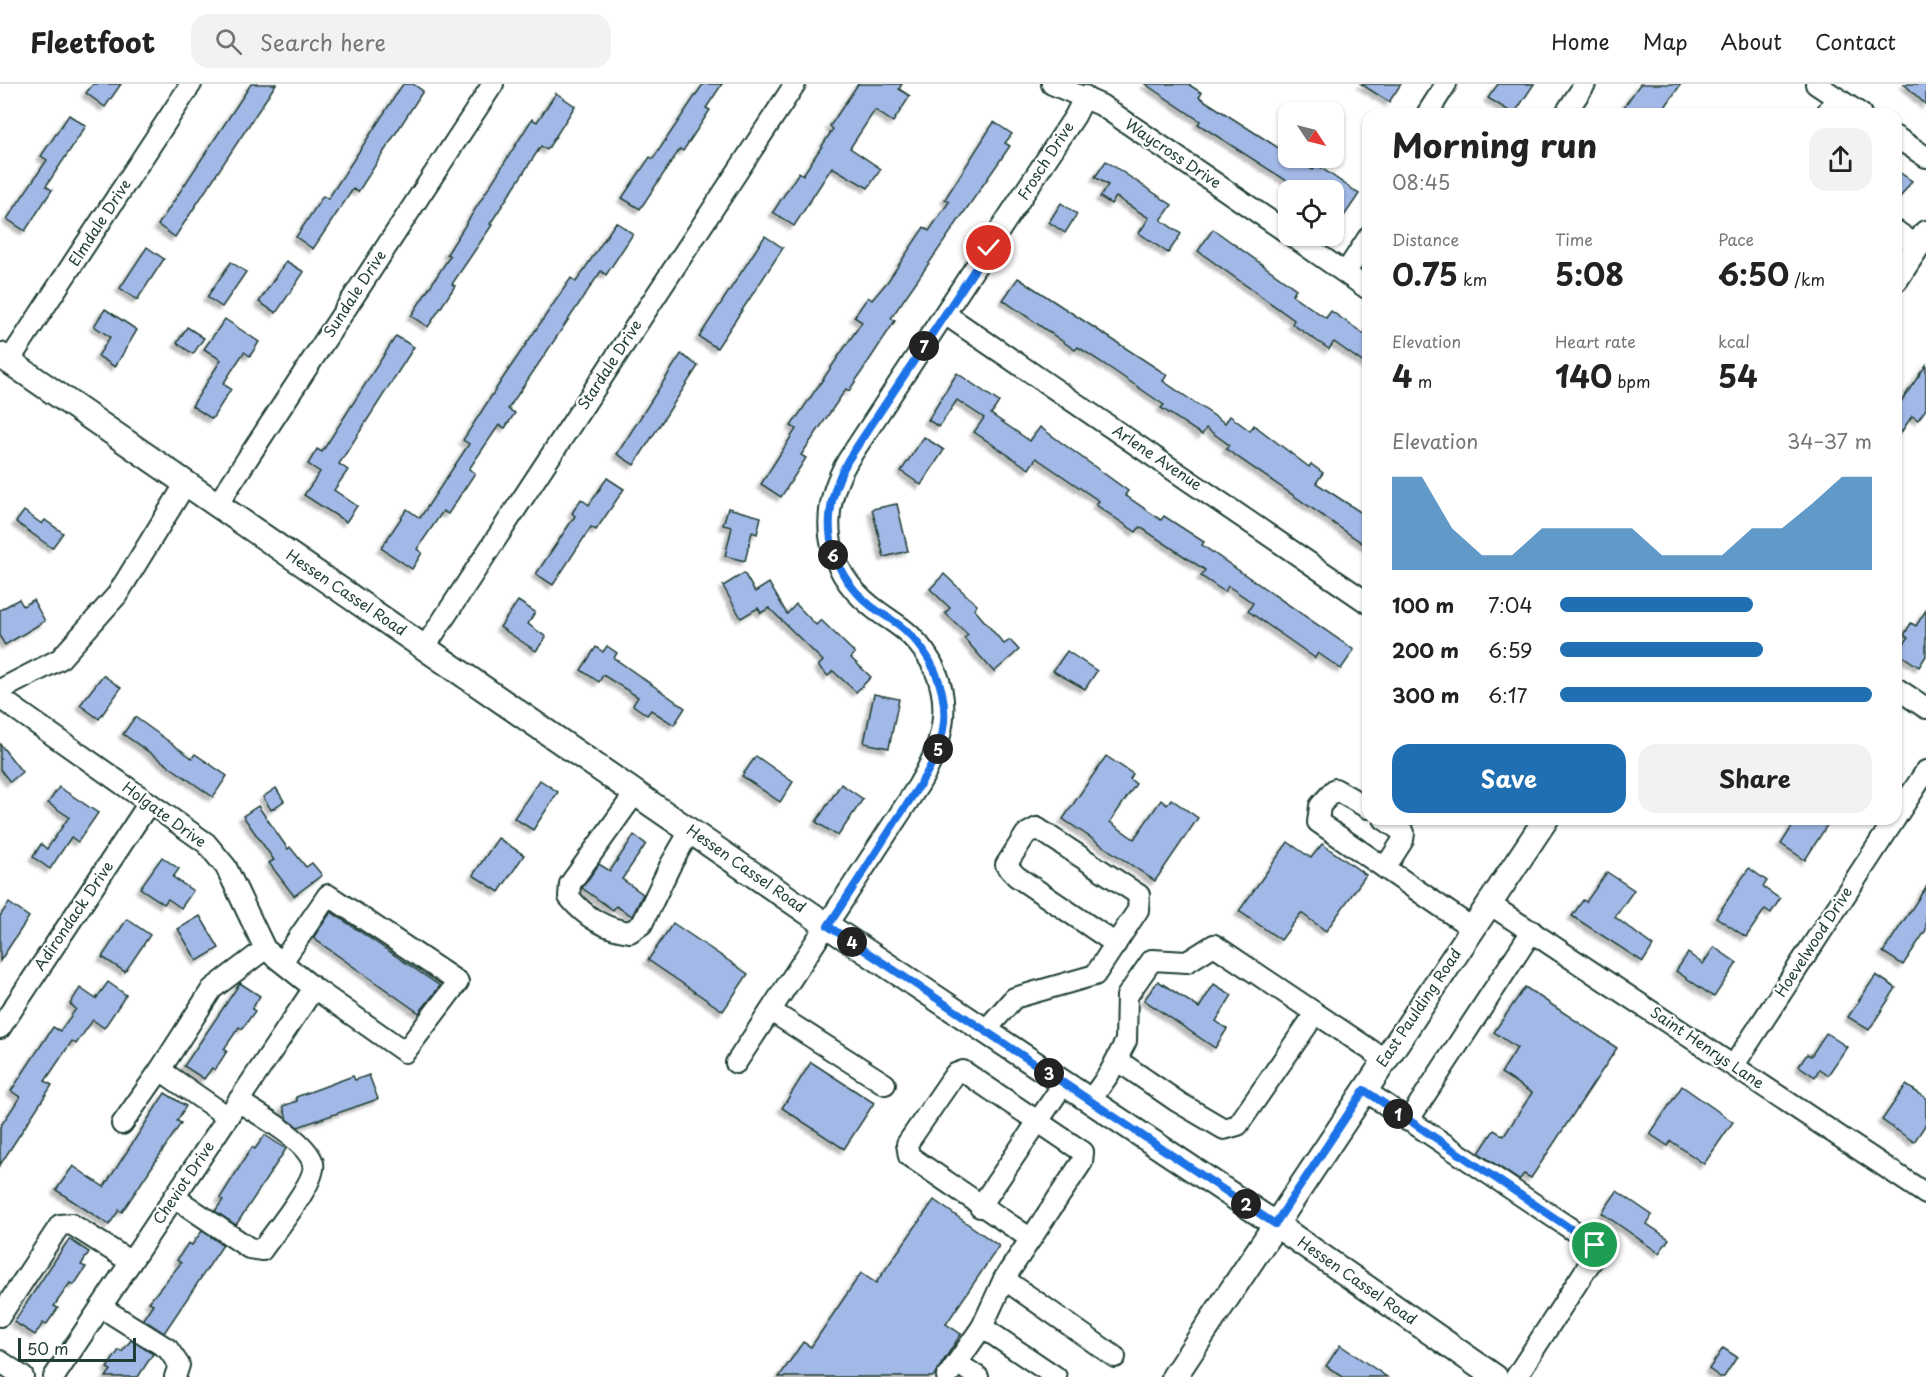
<!DOCTYPE html>
<html lang="en">
<head>
<meta charset="utf-8">
<style>
  body { margin:0; font-family:"Playpen Sans",sans-serif; background:#f2f2f2; color:#222; height:100vh; display:flex; flex-direction:column; font-size:22px; white-space:nowrap }
  * { box-sizing:border-box; margin:0 }
  p { font-size:20px; color:#767676 }
  .icon { flex:none; width:33px; height:33px; fill:none; stroke:currentColor; stroke-width:2; stroke-linecap:round; stroke-linejoin:round }
  .map { position:relative; flex:1; overflow:hidden }
  .side { position:absolute; left:1362px; top:24px; width:540px; height:717px; display:flex; flex-direction:column; background:#fff; border-radius:18px; box-shadow:0 2px 4px #0004 }
  .side>* { flex:none }
  .needle { width:39px; rotate:125deg }
  .tools { position:absolute; left:1278px; top:18px; display:grid; gap:12px }
  .tools a { display:grid; place-items:center; width:66px; height:66px; border-radius:12px; background:#fff; box-shadow:0 2px 4px #0004; font-size:30px }
  .scale { position:absolute; left:18px; bottom:15px; width:118px; box-sizing:border-box; padding-left:6px; border:3px solid #1f3d34; border-top:0; font-size:16px; line-height:21px; white-space:nowrap; color:#1f3d34; -webkit-text-stroke:4px #fff; paint-order:stroke }
  .pin { position:absolute; display:grid; place-items:center; width:51px; height:51px; color:#fff; margin:-26px; border:3px solid #fff; border-radius:50%; box-shadow:0 2px 6px #0007 }
  .km { position:absolute; width:30px; height:30px; margin:-15px; border-radius:50%; background:#222; color:#fff; font-size:16px; line-height:30px; text-align:center }
  .round { display:grid; place-items:center; flex:none; width:63px; height:63px; border-radius:18px; background:#f2f2f2 }
  .headline { display:flex; align-items:center; justify-content:space-between; height:102px; padding:0 30px }
  h1 { font-size:33px; font-weight:700; line-height:45px }
  .metrics { display:grid; grid-template-columns:repeat(3,1fr); gap:9px; height:102px; padding:6px 30px }
  .metrics div { display:grid; align-content:center }
  .metrics b { font-size:30px; font-weight:700 }
  .metrics small { font-size:16px; font-weight:400 }
  .metrics p { font-size:16px }
  .chart { height:168px; padding:12px 30px }
  .chart p { display:flex; justify-content:space-between }
  .chart svg { width:100%; height:108px; margin-top:6px; fill:#1f6fb2; opacity:.7 }
  .action { display:flex; gap:12px; margin-top:auto; padding:12px 30px }
  .action a { flex:1; height:69px; border-radius:18px; background:#1f6fb2; color:#fff; font-size:24px; font-weight:700; line-height:69px; text-align:center }
  .action a+a { background:#f2f2f2; color:#222 }
  ul { padding:0 30px; list-style:none; font-size:20px }
  li { display:grid; grid-template-columns:96px 72px 1fr; align-items:center; height:45px }
  li i { height:15px; border-radius:8px; background:#1f6fb2 }
  header { display:flex; align-items:center; gap:36px; box-sizing:border-box; height:84px; padding:0 30px; background:#fff; border-bottom:2px solid #e0e0e0 }
  header strong { font-size:28px }
  nav { display:flex; gap:33px; margin-inline-start:auto; font-size:21px }
  .search { width:420px; height:54px; background:#f2f2f2; display:flex; align-items:center; gap:15px; box-sizing:border-box; padding:0 21px; border-radius:18px; color:#767676; font-size:22px }
  .map>svg:first-child { display:block }
  .building { fill:#a2b8e6; stroke:#1f3d34; stroke-width:1.5; filter:url(#shadow) }
  .lines { fill:none; stroke-linecap:round; stroke-linejoin:round }
  .minor-casing { stroke:#1f3d34; stroke-width:24 }
  .major-casing { stroke:#1f3d34; stroke-width:28 }
  .minor { stroke:#fff; stroke-width:20 }
  .major { stroke:#fff; stroke-width:24 }
  .route-casing { stroke:#fff; stroke-width:12 }
  .route { stroke:#1a73e8; stroke-width:8 }
  .labels { text-anchor:middle; stroke-width:4.5; stroke-linejoin:round; paint-order:stroke }
  .street-label { font-size:15px; fill:#1f3d34; stroke:#fff }
</style>
</head>
<body>
<header>
<strong>Fleetfoot</strong>
<div class="search"><svg class="icon" aria-label="search" viewBox="0 0 24 24"><circle cx="10" cy="10" r="6"/><path d="M15 15l6 6"/></svg>Search here</div>
<nav><a>Home</a><a>Map</a><a>About</a><a>Contact</a></nav>
</header>
<div class="map">
<svg width="1926" height="1293" viewBox="0 0 1926 1293">
  <defs>
    <filter id="shadow"><feDropShadow dx="-4" dy="4" stdDeviation="1.5" flood-color="#0004"/></filter>
  </defs>
  <rect width="100%" height="100%" fill="#fff"/>
  <filter id="ink" filterUnits="userSpaceOnUse"><feTurbulence type="fractalNoise" baseFrequency=".0167" numOctaves="2"/><feDisplacementMap in="SourceGraphic" scale="12" xChannelSelector="R" yChannelSelector="G"/><feConvolveMatrix kernelMatrix="1 2 1 2 8 2 1 2 1" color-interpolation-filters="sRGB"/></filter>
  <g filter="url(#ink)">
    <g class="building">
      <polygon points="93,0 121,0 105,23 86,9"/>
      <polygon points="251,0 276,0 175,153 158,141"/>
      <polygon points="403,0 413,0 423,7 358,108 353,105 313,165 296,153 323,112 328,115"/>
      <polygon points="703,0 722,0 706,24 710,26 683,67 680,65 640,125 622,114 650,73 653,75"/>
      <polygon points="858,0 902,0 899,5 910,12 893,38 875,26 850,64 881,85 868,104 832,83 794,142 773,128 799,88 803,91 833,45 830,42"/>
      <polygon points="1145,0 1188,0 1202,9 1199,13 1288,70 1288,74 1294,74 1313,86 1317,81 1359,110 1342,135 1334,129 1334,106 1301,106 1198,40 1200,37"/>
      <polygon points="1361,0 1401,0 1389,18"/>
      <polygon points="1498,0 1534,0 1514,30 1488,14"/>
      <polygon points="1640,0 1681,0 1663,26 1660,24 1656,30 1619,30"/>
      <polygon points="1904,0 1926,0 1926,21"/>
      <polygon points="556,9 575,22 547,66 541,62 490,140 492,141 452,200 455,202 428,243 411,232 450,172 447,170 532,35 537,38"/>
      <polygon points="69,31 86,42 46,102 52,106 25,147 7,135 47,76 41,72"/>
      <polygon points="994,38 1012,50 1005,59 1010,62 891,234 895,237 849,307 846,305 801,371 806,374 781,413 761,400 796,345 791,342 862,238 854,233 868,213 872,216 888,197 924,143 929,147 949,118 945,115"/>
      <polygon points="1106,77 1172,121 1161,136 1181,150 1168,169 1139,149 1149,134 1116,113 1111,120 1100,113 1108,101 1095,93"/>
      <polygon points="1896,86 1912,97 1896,119"/>
      <polygon points="1061,119 1077,130 1065,149 1049,138"/>
      <polygon points="616,138 633,150 606,191 601,187 508,325 515,329 505,344 499,341 469,385 475,389 448,430 443,427 417,465 422,469 412,485 381,464 407,425 420,434 469,360 463,356 503,294 571,194 576,198"/>
      <polygon points="1213,145 1296,205 1292,211 1326,234 1331,227 1368,253 1368,282 1334,258 1329,265 1292,240 1294,236 1198,167"/>
      <polygon points="765,152 783,164 717,264 699,253"/>
      <polygon points="147,163 164,175 137,216 120,204"/>
      <polygon points="286,177 304,188 276,229 259,218"/>
      <polygon points="231,178 246,188 222,223 207,213"/>
      <polygon points="1018,194 1167,291 1163,297 1225,339 1230,332 1250,347 1254,341 1309,383 1311,380 1323,389 1316,399 1368,433 1368,463 1226,365 1229,361 1206,344 1202,351 1161,324 1164,321 1113,286 1078,263 1075,266 1003,216"/>
      <polygon points="105,225 137,246 115,283 98,272 110,253 94,242"/>
      <polygon points="225,235 259,258 250,272 244,268 223,300 231,305 212,335 192,322 221,276 204,265"/>
      <polygon points="187,243 204,254 193,270 177,259"/>
      <polygon points="396,252 414,263 339,380 348,386 334,406 357,422 346,438 304,411 320,388 308,380 317,365 322,368"/>
      <polygon points="681,270 698,282 634,381 617,370"/>
      <polygon points="1926,281 1926,325 1918,336 1912,332 1896,356 1896,325"/>
      <polygon points="957,289 999,318 991,330 1030,357 1040,343 1128,407 1125,411 1161,436 1164,432 1204,458 1202,461 1354,566 1341,585 1318,569 1315,574 1301,564 1248,527 1253,519 1228,502 1225,508 1201,492 1205,486 1140,443 1136,448 1096,421 1099,417 1036,374 1029,385 974,348 984,334 957,316 939,343 928,336"/>
      <polygon points="924,353 944,366 921,401 901,387"/>
      <polygon points="607,394 624,405 596,446 591,443 553,501 536,490 575,432 572,429 581,415 589,421"/>
      <polygon points="897,420 908,467 884,473 872,425"/>
      <polygon points="728,424 761,433 757,450 752,448 745,477 725,472 732,443 723,441"/>
      <polygon points="24,427 42,440 45,436 63,449 52,464 16,438"/>
      <polygon points="744,489 755,508 769,499 787,530 796,520 816,541 821,536 855,569 851,574 871,593 856,608 833,587 828,592 818,582 823,577 769,524 761,529 758,524 741,534 723,502"/>
      <polygon points="944,490 977,521 974,525 1004,560 1010,556 1019,566 994,588 964,554 968,551 945,529 950,524 930,505"/>
      <polygon points="19,515 23,522 33,516 45,537 5,561 0,553 0,526"/>
      <polygon points="518,517 535,528 528,540 546,553 536,567 500,543"/>
      <polygon points="1926,526 1926,572 1919,583 1898,569 1908,554 1904,551 1911,539 1916,542"/>
      <polygon points="607,562 617,569 614,574 685,624 674,641 651,626 647,631 633,621 638,613 603,591 599,598 581,586 596,563 603,568"/>
      <polygon points="1067,567 1097,587 1085,605 1053,587"/>
      <polygon points="103,591 121,604 99,635 80,621"/>
      <polygon points="874,610 899,615 889,664 864,659"/>
      <polygon points="135,633 192,674 195,670 227,692 213,713 123,650"/>
      <polygon points="0,660 22,688 10,698 0,685"/>
      <polygon points="756,672 793,698 780,718 742,692"/>
      <polygon points="1106,672 1133,690 1130,695 1136,700 1110,738 1134,755 1161,716 1167,721 1171,715 1198,734 1155,797 1063,735"/>
      <polygon points="540,696 558,708 533,746 514,734"/>
      <polygon points="841,700 863,715 838,752 816,738"/>
      <polygon points="59,703 98,729 78,758 71,753 50,785 33,773 41,760 47,765 69,733 48,719"/>
      <polygon points="276,704 284,717 271,726 263,713"/>
      <polygon points="258,722 288,765 290,763 306,783 312,779 322,791 294,812 269,779 274,776 243,732"/>
      <polygon points="1797,735 1831,735 1805,776 1781,760"/>
      <polygon points="634,751 646,760 622,795 643,810 632,832 616,822 613,826 582,804 599,780 610,787"/>
      <polygon points="498,754 524,771 499,808 473,791"/>
      <polygon points="1288,758 1311,774 1322,760 1366,791 1326,847 1301,829 1281,856 1239,827"/>
      <polygon points="162,773 179,785 173,793 193,807 181,824 168,815 164,820 140,804"/>
      <polygon points="1749,784 1767,797 1763,803 1780,815 1771,829 1765,825 1746,853 1716,833"/>
      <polygon points="1607,788 1634,806 1615,833 1653,862 1643,878 1572,832 1583,816 1586,818"/>
      <polygon points="1926,803 1926,846 1903,881 1883,868"/>
      <polygon points="9,819 29,833 0,877 0,832"/>
      <polygon points="331,828 440,902 419,929 313,854"/>
      <polygon points="200,832 219,864 197,877 178,845"/>
      <polygon points="127,835 150,851 125,888 102,873"/>
      <polygon points="673,839 748,890 723,927 648,876"/>
      <polygon points="1714,863 1737,879 1714,913 1676,887 1688,869 1703,880"/>
      <polygon points="1876,891 1896,904 1869,946 1848,933"/>
      <polygon points="1158,897 1199,924 1214,900 1232,911 1216,937 1227,945 1215,964 1144,916"/>
      <polygon points="108,898 126,911 104,944 93,936 76,960 72,957 45,997 52,1001 0,1081 0,1043 20,1013 11,1007 53,943 60,947 76,925 70,920 80,904 96,915"/>
      <polygon points="240,899 260,912 252,925 255,927 242,945 239,943 224,965 227,967 215,986 212,984 204,995 184,982"/>
      <polygon points="1525,903 1617,964 1531,1094 1524,1090 1519,1096 1479,1069 1494,1046 1504,1052 1532,1009 1501,989 1517,964 1494,948"/>
      <polygon points="1826,949 1847,963 1828,991 1819,985 1815,993 1799,982 1807,970 1811,972"/>
      <polygon points="811,978 874,1019 844,1065 782,1024"/>
      <polygon points="369,991 378,1015 298,1043 287,1035 283,1022 297,1017 296,1013 353,992 355,996"/>
      <polygon points="1906,1001 1926,1014 1926,1040 1914,1058 1882,1036"/>
      <polygon points="1682,1002 1733,1038 1704,1080 1671,1057 1668,1062 1650,1050"/>
      <polygon points="165,1009 186,1022 177,1037 181,1039 122,1128 119,1126 109,1141 56,1106 73,1082 104,1103"/>
      <polygon points="265,1051 286,1065 236,1141 215,1127 223,1116 220,1114 252,1063 255,1065"/>
      <polygon points="1617,1107 1652,1131 1647,1140 1669,1155 1659,1169 1602,1129"/>
      <polygon points="934,1116 999,1162 946,1240 961,1250 933,1293 779,1293 803,1258 811,1263 861,1189 876,1199"/>
      <polygon points="202,1147 223,1161 164,1249 143,1235 153,1220 149,1218 181,1179 177,1176 188,1159 192,1161"/>
      <polygon points="69,1155 89,1168 81,1181 86,1183 74,1201 70,1199 54,1222 58,1224 46,1241 43,1239 35,1251 14,1238"/>
      <polygon points="131,1256 153,1270 138,1293 106,1293 111,1286 107,1284 119,1266 122,1268"/>
      <polygon points="1340,1261 1387,1293 1343,1293 1326,1282"/>
      <polygon points="1723,1264 1737,1273 1724,1293 1720,1293 1709,1285"/>
    </g>
    <g class="lines">
      <g class="minor-casing">
        <g id="minor">
          <polyline points="1052,0 1101,21 1288,149"/>
          <polyline points="1816,0 1861,30"/>
          <polyline points="1427,30 1446,0"/>
          <polyline points="1565,30 1585,0"/>
          <polyline points="1826,30 1837,14"/>
          <polyline points="1896,53 1926,73"/>
          <polyline points="1896,147 1917,162"/>
          <polyline points="1292,152 1368,205"/>
          <polyline points="1346,188 1368,154"/>
          <polyline points="945,230 1368,519"/>
          <polyline points="9,277 191,0"/>
          <polyline points="217,421 493,0"/>
          <polyline points="425,563 795,0"/>
          <polyline points="1896,604 1926,624"/>
          <polyline points="0,606 60,575 117,511 186,399"/>
          <polyline points="0,614 206,759 226,783 265,865 314,904 405,968 458,898 328,811 282,878"/>
          <path d="M636,708L570,800L569,813C585,833 605,845 630,848L642,840L671,780L690,747"/>
          <polyline points="1368,724 1335,705 1320,722 1318,738 1472,844"/>
          <polyline points="1896,733 1926,687"/>
          <polyline points="1384,735 1404,749 1403,756 1385,784"/>
          <polyline points="1488,819 1926,1110"/>
          <polyline points="771,927 885,1000"/>
          <polyline points="0,944 149,719"/>
          <polyline points="985,947 1014,914 1095,891 1138,826 1139,811 1037,744 1026,750 1006,781 1016,792 1116,860"/>
          <polyline points="1117,976 1178,1018 1224,1045 1238,1041 1315,930"/>
          <path d="M736,979L918,702C949,651 957,598 911,552C899,540 884,533 871,522C823,484 818,427 848,376L1075,32L1085,12"/>
          <polyline points="1734,981 1895,735"/>
          <polyline points="1364,1006 1595,1161 1594,1173 1516,1293"/>
          <polyline points="1090,1017 1109,990 1126,957 1127,912 1152,876 1187,878 1214,861 1384,975"/>
          <polyline points="228,1033 160,986 212,905 265,865"/>
          <polyline points="1408,1037 1532,847"/>
          <polyline points="122,1040 160,986"/>
          <path d="M174,1113L249,1164L262,1166C273,1150 318,1096 313,1079C306,1056 258,1030 238,1017"/>
          <polyline points="980,1123 1064,999"/>
          <polyline points="1031,1155 909,1072 907,1060 955,990 963,987 1083,1068 1082,1078 1004,1195 982,1243 1056,1293"/>
          <polyline points="1004,1195 1115,1273"/>
          <polyline points="101,1223 168,1265 179,1281 175,1293"/>
          <polyline points="0,1232 60,1141 71,1140 131,1178"/>
          <polyline points="0,1277 23,1293"/>
          <polyline points="957,1279 978,1293"/>
          <polyline points="54,1293 314,904"/>
          <polyline points="947,1293 982,1243"/>
        </g>
      </g>
      <g class="major-casing">
        <g id="major">
          <polyline points="1896,195 1926,149"/>
          <polyline points="0,271 828,842 1275,1140 1495,1293"/>
          <polyline points="1174,1293 1546,735"/>
        </g>
      </g>
      <use href="#minor" class="minor"/>
      <use href="#major" class="major"/>
    </g>
  </g>
  <g class="lines" filter="url(#ink)">
    <g class="route-casing">
      <path id="route" d="M989,164L848,376C819,427 823,483 871,522C881,530 894,536 904,545C930,568 947,603 944,638C941,677 912,711 892,743C871,776 850,809 828,842L1275,1140L1364,1006L1595,1161"/>
    </g>
    <use href="#route" class="route"/>
  </g>
  <g class="labels">
    <g class="street-label">
      <text transform="translate(1173 70) rotate(34)" y="5">Waycross Drive</text>
      <text transform="translate(1046 77) rotate(-57)" y="5">Frosch Drive</text>
      <text transform="translate(100 139) rotate(-57)" y="5">Elmdale Drive</text>
      <text transform="translate(355 210) rotate(-57)" y="5">Sundale Drive</text>
      <text transform="translate(610 281) rotate(-57)" y="5">Stardale Drive</text>
      <text transform="translate(1157 374) rotate(34)" y="5">Arlene Avenue</text>
      <text transform="translate(346 509) rotate(34)" y="5">Hessen Cassel Road</text>
      <text transform="translate(164 731) rotate(36)" y="5">Holgate Drive</text>
      <text transform="translate(746 785) rotate(35)" y="5">Hessen Cassel Road</text>
      <text transform="translate(74 832) rotate(-56)" y="5">Adirondack Drive</text>
      <text transform="translate(1814 858) rotate(-57)" y="5">Hoevelwood Drive</text>
      <text transform="translate(1419 924) rotate(-56)" y="5">East Paulding Road</text>
      <text transform="translate(1707 964) rotate(34)" y="5">Saint Henrys Lane</text>
      <text transform="translate(184 1099) rotate(-56)" y="5">Cheviot Drive</text>
      <text transform="translate(1357 1197) rotate(35)" y="5">Hessen Cassel Road</text>
    </g>
  </g>
</svg>
<div class="tools">
<a><svg class="needle" viewBox="-14 -14 28 28"><path d="M0-13l5 13h-10z" fill="#e53935"/><path d="M0 13l5-13h-10z" fill="#767676"/></svg></a>
<a><svg class="icon" aria-label="locate" viewBox="0 0 24 24"><circle cx="12" cy="12" r="6"/><path d="M12 2v4M12 18v4M2 12h4M18 12h4"/></svg></a>
</div>
<div class="scale">50 m</div>
<div class="pin" style="left:1595px;top:1161px;background:#1e9e55"><svg class="icon" aria-label="arrive" viewBox="0 0 24 24"><path d="M6 21V4h12l-3 4 3 4H6"/></svg></div>
<div class="pin" style="left:989px;top:164px;background:#d93025"><svg class="icon" aria-label="check" viewBox="0 0 24 24"><path d="M5 12l5 5 9-10"/></svg></div>
<b class="km" style="left:1398px;top:1030px">1</b>
<b class="km" style="left:1246px;top:1120px">2</b>
<b class="km" style="left:1049px;top:989px">3</b>
<b class="km" style="left:852px;top:858px">4</b>
<b class="km" style="left:938px;top:665px">5</b>
<b class="km" style="left:833px;top:471px">6</b>
<b class="km" style="left:924px;top:262px">7</b>
<section class="side">
<div class="headline"><div><h1>Morning run</h1><p>08:45</p></div><a class="round"><svg class="icon" aria-label="share" viewBox="0 0 24 24"><path d="M12 15V3M7 8l5-5 5 5M5 13v7h14v-7"/></svg></a></div>
<div class="metrics">
<div><p>Distance</p><b>0.75<small> km</small></b></div>
<div><p>Time</p><b>5:08</b></div>
<div><p>Pace</p><b>6:50<small> /km</small></b></div>
</div>
<div class="metrics">
<div><p>Elevation</p><b>4<small> m</small></b></div>
<div><p>Heart rate</p><b>140<small> bpm</small></b></div>
<div><p>kcal</p><b>54</b></div>
</div>
<div class="chart"><p><span>Elevation</span>34–37 m</p>
<svg viewBox="0 0 160 44" preserveAspectRatio="none"><path d="M0 44V6L10 6L20 27L30 38L40 38L50 27L60 27L70 27L80 27L90 38L100 38L110 38L120 27L130 27L140 17L150 6L160 6V44z"/></svg>
</div>
<ul>
<li><b>100 m</b>7:04<i style="width:62%"></i></li>
<li><b>200 m</b>6:59<i style="width:65%"></i></li>
<li><b>300 m</b>6:17<i style="width:100%"></i></li>
</ul>
<div class="action"><a>Save</a><a>Share</a></div>
</section>
</div>
</body>
</html>
